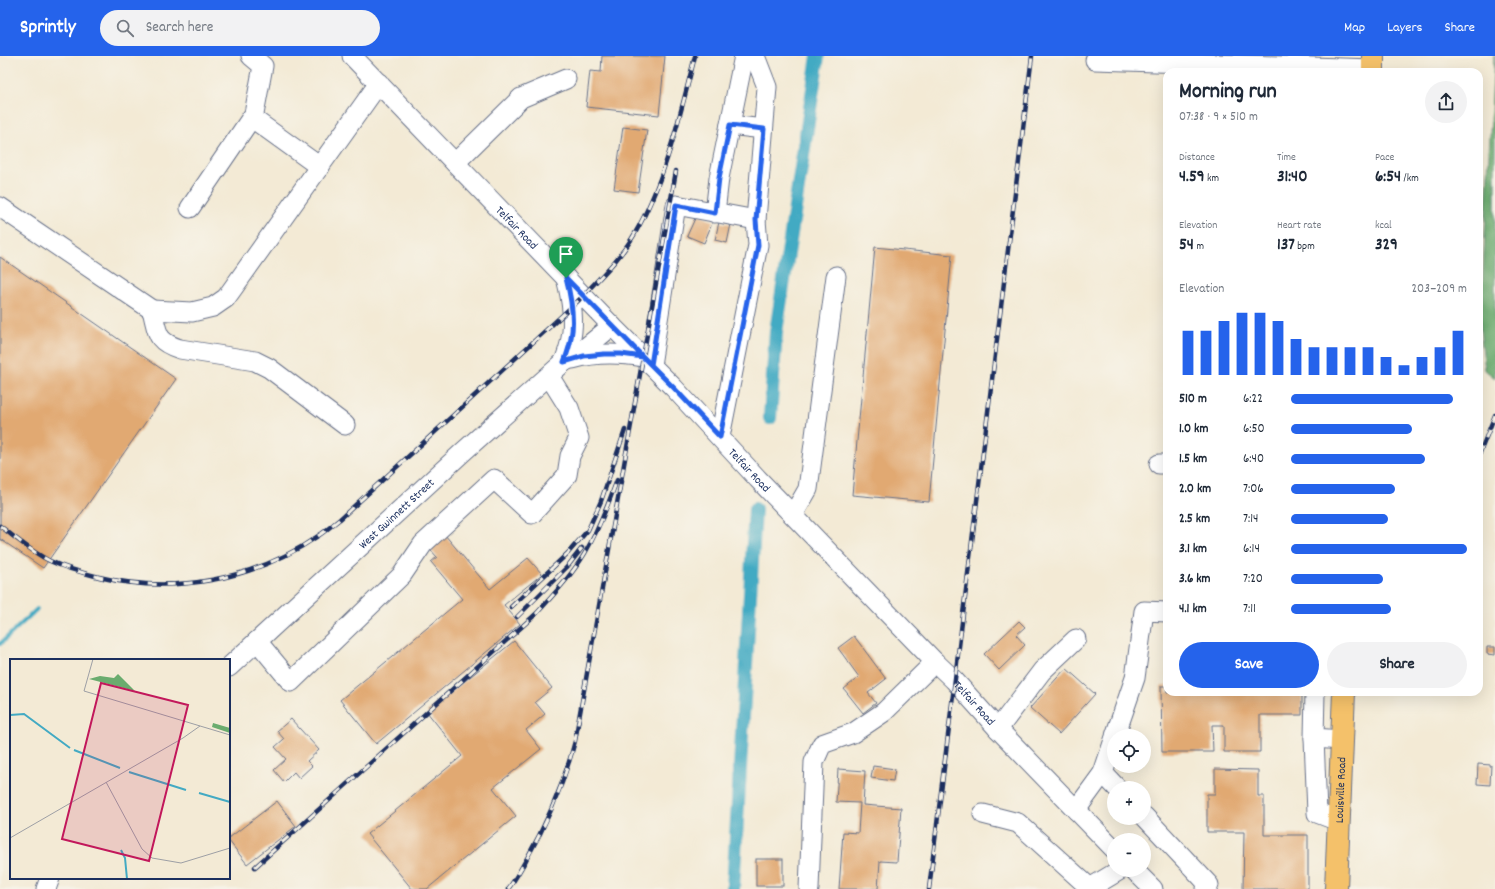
<!DOCTYPE html>
<html lang="en">
<head>
<meta charset="utf-8">
<style>
  body { margin:0; font-family:Dekko,sans-serif; background:#f2f2f3; color:#1f2937; height:100vh; display:flex; flex-direction:column; font-size:15px; white-space:nowrap }
  * { box-sizing:border-box; margin:0 }
  p { font-size:13px; color:#747a83 }
  .icon { flex:none; width:22px; height:22px; fill:none; stroke:currentColor; stroke-width:2; stroke-linecap:round; stroke-linejoin:round }
  .map { position:relative; flex:1; overflow:hidden }
  .side { position:absolute; left:1163px; top:12px; width:320px; height:628px; display:flex; flex-direction:column; background:#fff; border-radius:12px; box-shadow:0 4px 16px #0002 }
  .side>* { flex:none }
  .controls { position:absolute; left:1107px; top:673px; display:grid; gap:8px }
  .controls a { display:grid; place-items:center; width:44px; height:44px; border-radius:50%; background:#fff; box-shadow:0 4px 16px #0002; font-size:20px }
  .pin { position:absolute; display:grid; place-items:center; width:34px; height:34px; color:#fff; margin:-41px -17px; border-radius:50% 50% 50% 0; rotate:-45deg; box-shadow:0 0 4px #0007 }
  .pin .icon { rotate:45deg }
  .round { display:grid; place-items:center; flex:none; width:42px; height:42px; border-radius:21px; background:#f2f2f3 }
  .head { display:flex; align-items:center; justify-content:space-between; height:68px; padding:0 16px }
  h1 { font-size:22px; font-weight:700; line-height:30px }
  .figures { display:grid; grid-template-columns:repeat(3,1fr); gap:6px; height:68px; padding:4px 16px }
  .figures div { display:grid; align-content:center }
  .figures b { font-size:17px; font-weight:700 }
  .figures small { font-size:11px; font-weight:400 }
  .figures p { font-size:11px }
  .chart { height:112px; padding:8px 16px }
  .chart p { display:flex; justify-content:space-between }
  .chart svg { width:100%; height:72px; margin-top:4px; stroke:#2563eb; stroke-width:6 }
  .action { display:flex; gap:8px; margin-top:auto; padding:8px 16px }
  .action a { flex:1; height:46px; border-radius:24px; background:#2563eb; color:#fff; font-size:16px; font-weight:700; line-height:46px; text-align:center }
  .action a+a { background:#f2f2f3; color:#1f2937 }
  ul { padding:0 16px; list-style:none; font-size:13px }
  li { display:grid; grid-template-columns:64px 48px 1fr; align-items:center; height:30px }
  li i { height:10px; border-radius:5px; background:#2563eb }
  header { display:flex; align-items:center; gap:24px; box-sizing:border-box; height:56px; padding:0 20px; background:#2563eb; color:#fff }
  header strong { font-size:19px }
  nav { display:flex; gap:22px; margin-inline-start:auto; font-size:14px }
  .search { width:280px; height:36px; background:#f2f2f3; display:flex; align-items:center; gap:10px; box-sizing:border-box; padding:0 14px; border-radius:22px; color:#747a83; font-size:15px }
  .map>svg:first-child { display:block }
  .forest { fill:#6aac6e; stroke:#426e66 }
  .lines { fill:none; stroke-linecap:round; stroke-linejoin:round }
  .stream { stroke:#43aac3; stroke-width:4 }
  .canal { stroke:#43aac3; stroke-width:14 }
  .building { fill:#e1a972 }
  .minor-casing { stroke:#677088; stroke-width:21 }
  .major-casing { stroke:#677088; stroke-width:24 }
  .minor { stroke:#fff; stroke-width:19 }
  .major { stroke:#f4c16b; stroke-width:22 }
  .rail-casing { stroke:#1b2f5e; stroke-width:4.5 }
  .rail { stroke:#f7f3e8; stroke-width:3; stroke-dasharray:9; stroke-linecap:butt }
  .route-casing { stroke:#fff; stroke-width:8 }
  .route { stroke:#2563eb; stroke-width:5 }
  .labels { text-anchor:middle; stroke-width:4; stroke-linejoin:round; paint-order:stroke }
  .street-label { font-size:12px; fill:#1b2f5e; stroke:#f7f3e8 }
  .inset-river { fill:none; stroke:#43aac3; stroke-width:2 }
  .inset-road { fill:none; stroke:#9d9fa5; stroke-width:1 }
  .view { fill:#c2185b; fill-opacity:0.15; stroke:#c2185b; stroke-width:2 }
  .inset-edge { fill:none; stroke:#1b2f5e; stroke-width:2 }
</style>
</head>
<body>
<header>
<strong>Sprintly</strong>
<div class="search"><svg class="icon" aria-label="search" viewBox="0 0 24 24"><circle cx="10" cy="10" r="6"/><path d="M15 15l6 6"/></svg>Search here</div>
<nav><a>Map</a><a>Layers</a><a>Share</a></nav>
</header>
<div class="map">
<svg width="1495" height="833" viewBox="0 0 1495 833">
  <rect width="100%" height="100%" fill="#f7f3e8"/>
  <filter id="ink" filterUnits="userSpaceOnUse"><feTurbulence type="fractalNoise" baseFrequency=".025" numOctaves="2"/><feDisplacementMap in="SourceGraphic" scale="8" xChannelSelector="R" yChannelSelector="G"/><feConvolveMatrix kernelMatrix="1 2 1 2 8 2 1 2 1" color-interpolation-filters="sRGB"/></filter>
  <filter id="wash" filterUnits="userSpaceOnUse"><feTurbulence type="fractalNoise" baseFrequency=".012" numOctaves="4" result="noise"/><feDisplacementMap in="SourceGraphic" scale="16" xChannelSelector="R" yChannelSelector="G"/><feGaussianBlur stdDeviation="0.9" result="paint"/><feColorMatrix in="noise" values="0 0 0 0 0 0 0 0 0 0 0 0 0 0 0 0 0 1.4 0 .05"/><feComposite in="paint" operator="in"/></filter>
  <g filter="url(#wash)">
    <rect width="100%" height="100%" fill="#f3ead5"/>
    <polygon class="forest" points="1494,0 1495,0 1495,322 1485,314 1480,274"/>
    <g class="lines">
      <polyline class="stream" points="0,588 37,553"/>
      <g class="canal">
        <polyline points="770,362 776,276 818,0"/>
        <polyline points="733,833 755,453"/>
      </g>
    </g>
    <g id="blocks">
      <g class="building">
        <polygon points="602,0 665,0 659,59 586,51 590,15 601,16"/>
        <polygon points="623,71 647,74 638,136 614,133"/>
        <polygon points="697,158 713,165 704,187 687,180"/>
        <polygon points="719,166 731,168 727,187 715,184"/>
        <polygon points="875,191 952,199 929,446 852,439"/>
        <polygon points="0,201 176,323 43,512 0,483"/>
        <polygon points="445,479 490,533 528,502 542,518 504,549 520,568 376,688 340,644 462,543 431,506 437,501 429,492"/>
        <polygon points="1019,565 1025,571 1016,579 1025,589 999,614 984,598"/>
        <polygon points="854,580 886,623 868,637 876,647 863,657 844,633 859,621 838,592"/>
        <polygon points="514,585 552,632 535,646 545,658 526,674 541,693 493,732 516,760 427,833 412,833 367,778 462,700 427,656"/>
        <polygon points="1487,591 1495,591 1495,599 1487,598"/>
        <polygon points="1066,612 1095,638 1059,678 1030,652"/>
        <polygon points="1161,630 1167,630 1167,636 1302,636 1302,659 1260,659 1260,696 1224,696 1224,669 1212,669 1213,696 1162,696"/>
        <polygon points="291,663 319,694 307,705 312,710 299,722 294,716 284,726 274,714 286,703 275,691 284,683 277,675"/>
        <polygon points="1478,708 1491,709 1490,729 1477,728"/>
        <polygon points="873,710 895,713 893,725 871,722"/>
        <polygon points="838,713 865,715 863,749 901,752 897,806 880,805 878,833 839,833 843,776 858,777 860,747 836,746"/>
        <polygon points="1215,713 1258,714 1258,740 1264,740 1264,779 1308,779 1308,833 1243,833 1244,776 1207,776 1207,738 1215,738"/>
        <polygon points="277,745 296,770 247,808 229,785 229,782"/>
        <rect x="756" y="803" width="27" height="27"/>
      </g>
    </g>
  </g>
  <g filter="url(#ink)">
    <use href="#blocks" fill-opacity="0" stroke="#677088" stroke-width="1"/>
    <g class="lines">
      <g class="minor-casing">
        <g id="minor">
          <path id="s1" d="M352,0L612,270L674,332L758,423L935,606L954,624L998,673L1114,793"/>
          <polyline points="1095,4 1373,13"/>
          <polyline points="252,62 320,111"/>
          <polyline points="730,69 763,73"/>
          <polyline points="455,107 521,42 566,23"/>
          <path d="M0,151L152,254C158,277 155,285 180,293L255,305L269,312L345,369"/>
          <polyline points="190,152 254,58 263,10 251,0"/>
          <polyline points="715,157 719,122 744,0"/>
          <polyline points="152,254 192,256 213,251 226,242 379,27"/>
          <path d="M573,303C597,296 619,297 643,301"/>
          <path d="M564,306C567,298 570,290 571,282C575,262 571,241 566,222"/>
          <polyline points="651,309 676,149 756,164"/>
          <polyline points="720,381 758,189 756,164 767,31 755,0"/>
          <polyline points="1159,408 1167,408"/>
          <polyline points="793,459 808,433 836,220"/>
          <polyline points="257,585 291,626 402,519 423,488 494,423 532,458 567,419 570,400 579,382 569,352 549,320"/>
          <path id="s2" d="M229,611L464,395L564,306L579,297L612,270"/>
          <polyline points="1315,636 1314,682 1342,684"/>
          <polyline points="998,673 1042,615 1076,583"/>
          <polyline points="1115,680 1135,622 1144,555 1167,556"/>
          <polyline points="1314,682 1317,757 1338,765"/>
          <polyline points="1103,717 1117,732"/>
          <polyline points="1076,754 1103,717 1114,684"/>
          <polyline points="983,758 1018,767 1090,832 1120,814"/>
          <polyline points="1144,760 1209,829 1206,833"/>
          <polyline points="1134,814 1153,833"/>
          <polyline points="46,833 50,822"/>
          <polyline points="809,833 814,706 822,688 853,677 884,656 935,606"/>
        </g>
      </g>
      <g class="major-casing">
        <g id="major">
          <polyline points="1373,16 1373,0"/>
          <path id="s3" d="M1336,833L1344,636"/>
        </g>
      </g>
      <use href="#minor" class="minor"/>
      <use href="#major" class="major"/>
      <g class="rail-casing">
        <g id="rail">
          <polyline points="1479,399 1495,359"/>
          <path d="M0,470C16,482 32,496 50,505C65,512 83,517 99,521C173,539 255,524 318,480C326,475 332,469 340,463L579,244C597,224 620,203 634,179C665,126 680,59 695,0"/>
          <polyline points="511,551 568,497 588,474 601,445 625,374"/>
          <polyline points="517,561 567,511 582,492"/>
          <path d="M255,811L537,557C554,538 572,519 585,497C598,475 608,449 617,424"/>
          <path d="M508,833C515,824 520,814 526,804C547,767 564,727 575,685L676,115"/>
          <polyline points="929,833 1032,0"/>
        </g>
      </g>
      <use href="#rail" class="rail"/>
    </g>
  </g>
  <g class="lines" filter="url(#ink)">
    <g class="route-casing">
      <path id="route" d="M566,222C571,241 575,262 571,282C570,290 567,298 564,306L584,300L604,298H621L643,301L674,332L720,381L758,189L756,164L764,73L730,69L719,122L715,157L676,149L651,309L566,222"/>
    </g>
    <use href="#route" class="route"/>
  </g>
  <g class="labels">
    <g class="street-label">
      <text dy="4" stroke="none"><textPath href="#s1" startOffset="238">Telfair Road</textPath></text>
      <text dy="4" stroke="none"><textPath href="#s1" startOffset="574">Telfair Road</textPath></text>
      <text dy="4" stroke="none"><textPath href="#s2" startOffset="227">West Gwinnett Street</textPath></text>
      <text dy="4" stroke="none"><textPath href="#s1" startOffset="898">Telfair Road</textPath></text>
      <text dy="4" stroke="none"><textPath href="#s3" startOffset="99">Louisville Road</textPath></text>
    </g>
  </g>
  <g transform="translate(10 603)">
    <rect width="220" height="220" fill="#f3ead5"/>
    <path d="M108,15L125,32L79,20L90,17L104,19ZM203,64L220,69V74L202,68Z" fill="#6aac6e"/>
    <path class="inset-river" d="M0,56L14,55L60,89M64,91L110,109M119,113L176,131M189,134L220,143M111,191L115,199L117,220"/>
    <path class="inset-road" d="M83,0L74,32L220,76M96,123L132,190L142,199L171,204L220,189M0,179L173,79L190,67"/>
    <path class="view" d="M91,24L178,46L139,202L52,180Z"/>
    <rect width="220" height="220" class="inset-edge"/>
  </g>
</svg>
<div class="controls">
<a><svg class="icon" aria-label="locate" viewBox="0 0 24 24"><circle cx="12" cy="12" r="6"/><path d="M12 2v4M12 18v4M2 12h4M18 12h4"/></svg></a>
<a>+</a>
<a>−</a>
</div>
<div class="pin" style="left:566px;top:222px;background:#1e9e55"><svg class="icon" aria-label="arrive" viewBox="0 0 24 24"><path d="M6 21V4h12l-3 4 3 4H6"/></svg></div>
<section class="side">
<div class="head"><div><h1>Morning run</h1><p>07:38 · 9 × 510 m</p></div><a class="round"><svg class="icon" aria-label="share" viewBox="0 0 24 24"><path d="M12 15V3M7 8l5-5 5 5M5 13v7h14v-7"/></svg></a></div>
<div class="figures">
<div><p>Distance</p><b>4.59<small> km</small></b></div>
<div><p>Time</p><b>31:40</b></div>
<div><p>Pace</p><b>6:54<small> /km</small></b></div>
</div>
<div class="figures">
<div><p>Elevation</p><b>54<small> m</small></b></div>
<div><p>Heart rate</p><b>137<small> bpm</small></b></div>
<div><p>kcal</p><b>329</b></div>
</div>
<div class="chart"><p><span>Elevation</span>203–209 m</p>
<svg viewBox="0 0 160 44" preserveAspectRatio="none"><path d="M5 44V17M15 44V17M25 44V11M35 44V6M45 44V6M55 44V11M65 44V22M75 44V27M85 44V27M95 44V27M105 44V27M115 44V33M125 44V38M135 44V33M145 44V27M155 44V17"/></svg>
</div>
<ul>
<li><b>510 m</b>6:22<i style="width:92%"></i></li>
<li><b>1.0 km</b>6:50<i style="width:69%"></i></li>
<li><b>1.5 km</b>6:40<i style="width:76%"></i></li>
<li><b>2.0 km</b>7:06<i style="width:59%"></i></li>
<li><b>2.5 km</b>7:14<i style="width:55%"></i></li>
<li><b>3.1 km</b>6:14<i style="width:100%"></i></li>
<li><b>3.6 km</b>7:20<i style="width:52%"></i></li>
<li><b>4.1 km</b>7:11<i style="width:57%"></i></li>
</ul>
<div class="action"><a>Save</a><a>Share</a></div>
</section>
</div>
</body>
</html>
